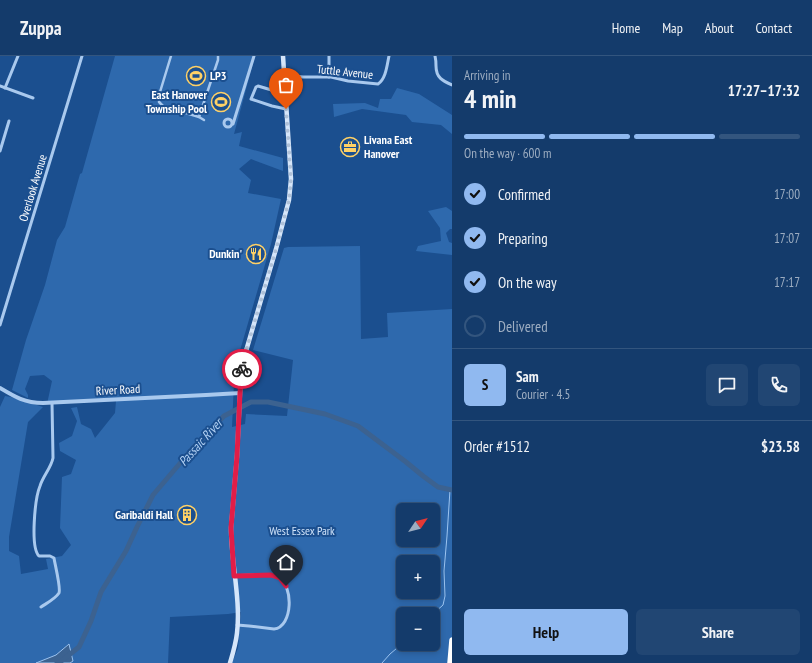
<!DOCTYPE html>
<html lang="en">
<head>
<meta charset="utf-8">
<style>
  body { margin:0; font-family:"PT Sans Narrow",sans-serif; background:#214673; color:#f1f3f6; height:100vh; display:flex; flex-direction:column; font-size:15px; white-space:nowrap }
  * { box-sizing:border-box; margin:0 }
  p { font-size:13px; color:#9dadc1 }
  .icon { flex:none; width:22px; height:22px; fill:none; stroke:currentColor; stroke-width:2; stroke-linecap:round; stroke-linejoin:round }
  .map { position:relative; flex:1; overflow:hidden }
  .details { display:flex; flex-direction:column; background:#143b6b; width:360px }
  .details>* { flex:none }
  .needle { width:26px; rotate:55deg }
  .tools { position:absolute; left:396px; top:447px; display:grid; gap:8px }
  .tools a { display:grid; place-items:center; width:44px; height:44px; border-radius:6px; background:#143b6b; box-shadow:0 2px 6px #0003,0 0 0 1px #33557e; font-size:20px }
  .pin { position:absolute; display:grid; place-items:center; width:34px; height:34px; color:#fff; margin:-41px -17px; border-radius:50% 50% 50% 0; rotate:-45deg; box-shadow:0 0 4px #0007 }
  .pin .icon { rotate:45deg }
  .courier { position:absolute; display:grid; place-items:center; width:40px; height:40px; margin:-20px; border:3px solid #e11d48; border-radius:50%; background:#fff; color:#222; box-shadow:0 1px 5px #0007 }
  .summary em { font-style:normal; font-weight:800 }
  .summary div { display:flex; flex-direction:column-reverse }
  .summary { display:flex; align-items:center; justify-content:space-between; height:68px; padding:0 12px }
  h1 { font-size:26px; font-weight:800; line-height:30px }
  .bar { display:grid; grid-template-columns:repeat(4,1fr); gap:6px 4px; align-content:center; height:48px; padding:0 12px }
  .bar i { height:5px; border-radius:3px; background:#33557e }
  .bar .active { background:#90b9f0 }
  .bar p { grid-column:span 4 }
  .line { display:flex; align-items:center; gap:10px; padding:0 12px; border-top:1px solid #33557e }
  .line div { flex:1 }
  .round { display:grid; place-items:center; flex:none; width:42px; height:42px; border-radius:6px; background:#214673 }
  ol { padding:0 12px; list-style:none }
  li { display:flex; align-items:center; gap:12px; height:44px }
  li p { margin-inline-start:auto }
  li .icon { padding:4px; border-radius:50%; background:#90b9f0; color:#111; stroke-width:4 }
  li:last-child { color:#9dadc1 }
  li i { width:22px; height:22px; border:2px solid #33557e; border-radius:50% }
  .button { display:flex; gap:8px; margin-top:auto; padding:8px 12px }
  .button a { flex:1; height:46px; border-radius:6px; background:#90b9f0; color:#111; font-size:16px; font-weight:800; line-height:46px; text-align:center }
  .button a+a { background:#214673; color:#f1f3f6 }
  header { display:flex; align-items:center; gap:24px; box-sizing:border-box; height:56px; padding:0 20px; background:#143b6b; border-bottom:1px solid #33557e }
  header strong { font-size:19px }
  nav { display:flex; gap:22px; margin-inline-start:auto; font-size:14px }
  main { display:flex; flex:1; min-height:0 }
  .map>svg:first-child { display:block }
</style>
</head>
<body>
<header>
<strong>Zuppa</strong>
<nav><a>Home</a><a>Map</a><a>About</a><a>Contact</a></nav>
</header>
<main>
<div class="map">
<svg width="452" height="607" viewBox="0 0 452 607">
  <rect width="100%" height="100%" fill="#1b4f8f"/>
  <g fill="#2e69ad" fill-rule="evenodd">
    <path d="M 115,0 L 255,0 L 234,78 L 242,76 L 239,90 L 283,102 L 283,115 L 251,103 L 239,113 L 251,124 L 248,137 L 281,143 L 271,188 L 237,305 L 234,326 L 232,371 L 245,368 L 246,358 L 287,360 L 293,304 L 253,294 L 284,192 L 288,191 L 360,190 L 361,283 L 388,281 L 387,257 L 452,253 L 452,607 L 232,607 L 238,592 L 241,556 L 228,558 L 170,561 L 168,607 L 70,607 L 73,605 L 68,588 L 56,599 L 36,607 L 0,607 L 0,351 L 5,340 L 11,341 L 43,351 L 28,366 L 9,481 L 9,495 L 19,500 L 21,518 L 48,513 L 46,503 L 62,500 L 71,489 L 60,472 L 62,421 L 71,418 L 76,404 L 60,395 L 59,387 L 72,380 L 77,365 L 71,352 L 77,351 L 81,368 L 91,373 L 95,382 L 115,357 L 116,345 L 47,348 L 52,325 L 44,319 L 30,320 L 25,333 L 28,339 L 28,342 L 12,334 L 26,284 L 45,229 L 57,184 L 65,171 L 80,118 L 82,117 ZM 403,454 L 433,454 L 433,484 L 403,484 ZM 403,506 L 433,506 L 433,536 L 403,536 ZM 403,558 L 433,558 L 433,588 L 403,588 Z"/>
    <polygon points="397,32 419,38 452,59 452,78 441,69 412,66 406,59 362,53 334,61 333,48 365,47 378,52 380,43 391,43"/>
    <polygon points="446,151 452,155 452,173 450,173 446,177 449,186 452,187 452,199 416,195 418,190 441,185 440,172 428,155"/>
  </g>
  <g fill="#3c6290" stroke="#9cc4f0">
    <polygon points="221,40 226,49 216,55 213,49 218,47 215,42"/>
    <polygon points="69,588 73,605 70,607 36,607 56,599"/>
  </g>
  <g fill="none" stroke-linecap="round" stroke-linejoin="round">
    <g stroke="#9cc4f0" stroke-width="1">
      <polyline points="433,558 443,549 445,540 444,515 447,480 450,434"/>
      <polyline points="382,607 390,598 403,587"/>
    </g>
    <polyline stroke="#3c6290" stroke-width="5" points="57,607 60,606 79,591 91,565 101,536 126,495 137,471 153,439 193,392 224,360 251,346 268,346 325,358 358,370 406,406 423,420 438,431 452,434"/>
    <g stroke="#a9c9ee" stroke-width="2.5">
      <polyline points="171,0 160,36 159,46 163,50 199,61 218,4 218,0"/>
      <polyline points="199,61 204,64"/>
    </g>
    <g stroke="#a9c9ee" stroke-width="3">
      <polyline points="329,0 329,21"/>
      <path d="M 435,0 C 436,4 436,7 436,10 C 436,22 443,25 452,29"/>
      <path d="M 284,19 L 303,21 L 331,21 L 348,25 L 378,28 C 386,23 387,9 389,0"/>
      <polyline points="0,30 33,42"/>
      <polyline points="5,32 18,0"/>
      <polyline points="285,38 258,30 256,31 251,43 272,50 286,53"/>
      <circle cx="228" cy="67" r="4"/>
      <polyline points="233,68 254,0"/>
      <polyline points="0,95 9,65"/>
      <polyline points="0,269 82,0"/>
      <path d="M 234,520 C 245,519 269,517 278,521 C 294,529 293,571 274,573 L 249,570 L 237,569"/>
      <path d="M 41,551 C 47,547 55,543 59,537 C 61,532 55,509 54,502 L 50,500 L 39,500 C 30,491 35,442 40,430 C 43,420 51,412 53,402 L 52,347"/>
    </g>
    <path stroke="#a9c9ee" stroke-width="4" d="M 0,332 C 15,341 25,347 43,347 L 206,339 L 240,337"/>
    <path stroke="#d6e6fa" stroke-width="4.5" d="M 230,607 C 233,597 236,587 237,577 C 241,544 231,506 231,472 L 237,400 L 240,337 L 242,315 L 246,295 L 276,193 L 289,144 L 291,123 L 283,0"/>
    <polyline stroke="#fff" stroke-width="5.5" points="450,607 452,584"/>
  </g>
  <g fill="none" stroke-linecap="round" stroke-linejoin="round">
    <polyline stroke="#afc1d8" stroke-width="4" stroke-dasharray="0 7.2" points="242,313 246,295 276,193 289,144 291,123 286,53"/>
    <polyline stroke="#e11d48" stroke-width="5" points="242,313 240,337 237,400 231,472 234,520 271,519 280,522 286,530"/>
  </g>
  <defs>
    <g id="stadium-ring" transform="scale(1)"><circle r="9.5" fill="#1b4f8f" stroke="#ffd166" stroke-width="1.5"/><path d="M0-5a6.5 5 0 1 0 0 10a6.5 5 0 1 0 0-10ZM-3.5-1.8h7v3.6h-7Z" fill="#ffd166"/></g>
    <g id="office-ring" transform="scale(1)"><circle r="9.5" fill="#1b4f8f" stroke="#ffd166" stroke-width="1.5"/><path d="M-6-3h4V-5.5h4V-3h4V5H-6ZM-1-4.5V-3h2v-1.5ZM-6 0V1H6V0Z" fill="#ffd166"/></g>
    <g id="restaurant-ring" transform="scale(1)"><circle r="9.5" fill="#1b4f8f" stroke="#ffd166" stroke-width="1.5"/><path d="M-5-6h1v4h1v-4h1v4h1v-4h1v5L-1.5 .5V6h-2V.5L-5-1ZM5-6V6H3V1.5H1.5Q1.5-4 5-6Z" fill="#ffd166"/></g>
    <g id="building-ring" transform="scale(1)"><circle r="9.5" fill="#1b4f8f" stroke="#ffd166" stroke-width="1.5"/><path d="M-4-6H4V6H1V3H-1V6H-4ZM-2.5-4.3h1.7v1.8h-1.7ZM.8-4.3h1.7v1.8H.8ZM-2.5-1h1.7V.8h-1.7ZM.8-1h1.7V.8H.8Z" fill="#ffd166"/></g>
  </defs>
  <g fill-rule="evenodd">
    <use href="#stadium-ring" x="196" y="20"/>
    <use href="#stadium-ring" x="221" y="46"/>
    <use href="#office-ring" x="350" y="91"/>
    <use href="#restaurant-ring" x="256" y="198"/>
    <use href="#building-ring" x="187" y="459"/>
  </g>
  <g text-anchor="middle" stroke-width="4" stroke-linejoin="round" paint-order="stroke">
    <g font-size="12" fill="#fff" stroke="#1b4f8f">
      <text transform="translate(345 16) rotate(6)" y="4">Tuttle Avenue</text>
      <text transform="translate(33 132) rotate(-73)" y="4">Overlook Avenue</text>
      <text transform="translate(118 334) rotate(-3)" y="4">River Road</text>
    </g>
    <g font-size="12" font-weight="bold" fill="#fff" stroke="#1b4f8f" text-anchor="end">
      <text x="210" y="24" text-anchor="start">LP3</text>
      <text x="207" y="43">East Hanover<tspan x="207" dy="14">Township Pool</tspan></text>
      <text x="364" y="88" text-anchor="start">Livana East<tspan x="364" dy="14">Hanover</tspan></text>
      <text x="242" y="202">Dunkin'</text>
      <text x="173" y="463">Garibaldi Hall</text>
    </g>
    <g font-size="12" fill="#cfe3fa" stroke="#1b4f8f">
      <text x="302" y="479">West Essex Park</text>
    </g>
    <g font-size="13" font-style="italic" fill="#b5d3f5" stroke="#1b4f8f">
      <text transform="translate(200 386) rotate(-48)" y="5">Passaic River</text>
    </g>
  </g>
</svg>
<div class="tools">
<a><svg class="needle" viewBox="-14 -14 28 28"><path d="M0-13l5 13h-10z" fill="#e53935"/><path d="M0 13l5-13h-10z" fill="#9dadc1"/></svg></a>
<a>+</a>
<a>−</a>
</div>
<div class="pin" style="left:286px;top:53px;background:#ea580c"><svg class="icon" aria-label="bag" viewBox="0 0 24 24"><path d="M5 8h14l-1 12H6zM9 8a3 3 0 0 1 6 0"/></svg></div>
<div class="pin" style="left:286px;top:530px;background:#1f2937"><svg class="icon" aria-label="home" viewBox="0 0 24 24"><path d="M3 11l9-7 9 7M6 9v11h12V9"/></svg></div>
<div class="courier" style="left:242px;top:313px"><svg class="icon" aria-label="bike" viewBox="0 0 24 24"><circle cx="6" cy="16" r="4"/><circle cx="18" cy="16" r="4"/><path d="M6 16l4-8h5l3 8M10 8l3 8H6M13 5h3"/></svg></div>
</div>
<section class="details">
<div class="summary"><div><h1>4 min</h1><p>Arriving in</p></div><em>17:27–17:32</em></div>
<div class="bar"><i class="active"></i><i class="active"></i><i class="active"></i><i></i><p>On the way · 600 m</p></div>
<ol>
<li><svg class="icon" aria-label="check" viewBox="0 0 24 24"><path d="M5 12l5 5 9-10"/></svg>Confirmed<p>17:00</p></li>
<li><svg class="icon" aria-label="check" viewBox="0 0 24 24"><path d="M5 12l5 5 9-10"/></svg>Preparing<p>17:07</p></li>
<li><svg class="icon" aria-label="check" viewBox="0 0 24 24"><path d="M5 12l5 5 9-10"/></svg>On the way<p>17:17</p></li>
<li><i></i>Delivered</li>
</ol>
<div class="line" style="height:72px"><b class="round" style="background:#90b9f0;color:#111">S</b><div><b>Sam</b><p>Courier · 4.5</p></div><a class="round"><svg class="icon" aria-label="chat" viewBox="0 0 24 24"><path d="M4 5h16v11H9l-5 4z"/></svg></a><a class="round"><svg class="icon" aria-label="phone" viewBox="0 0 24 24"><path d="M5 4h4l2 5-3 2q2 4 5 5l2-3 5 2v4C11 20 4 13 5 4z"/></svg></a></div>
<div class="line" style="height:52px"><div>Order #1512</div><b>$23.58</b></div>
<div class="button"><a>Help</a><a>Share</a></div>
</section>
</main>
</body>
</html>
